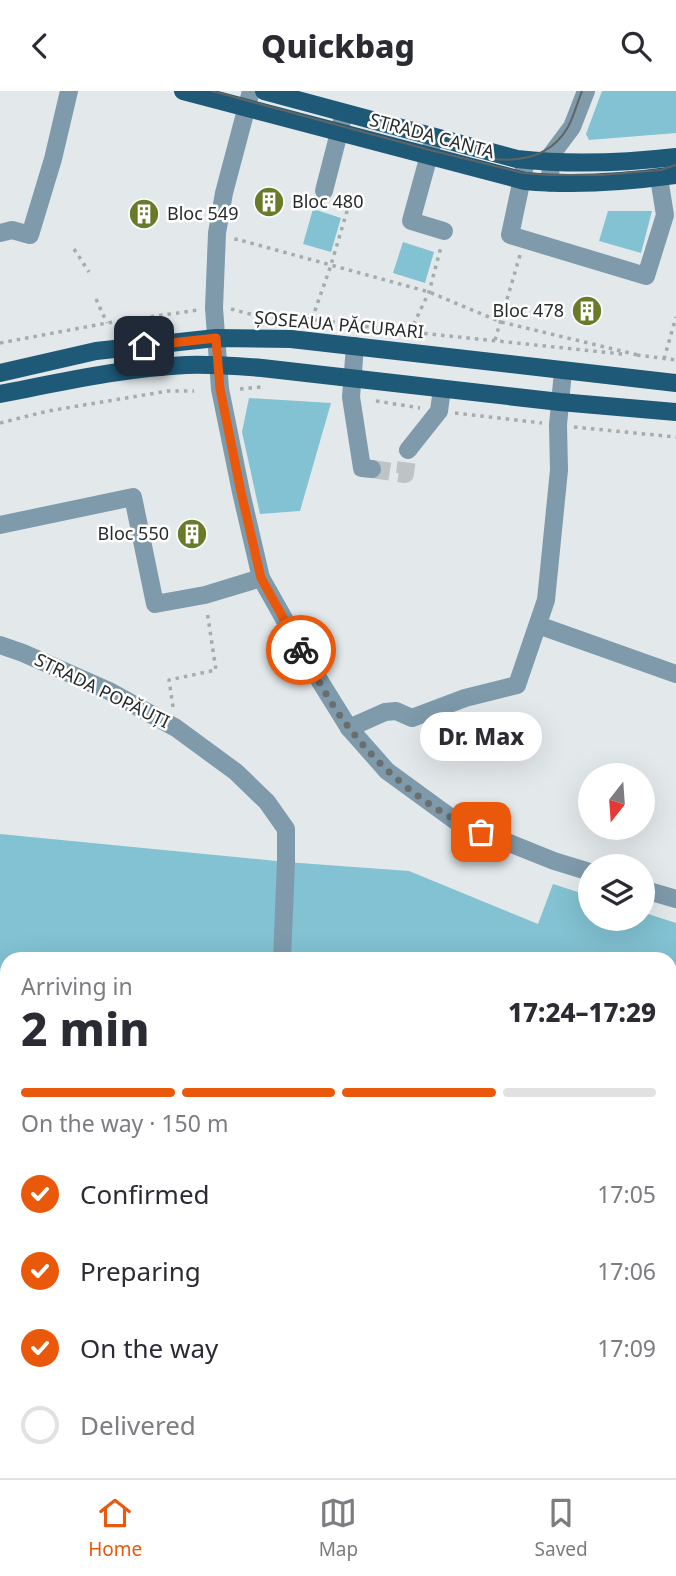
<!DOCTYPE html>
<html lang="en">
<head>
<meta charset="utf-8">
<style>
  body { margin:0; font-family:"Noto Sans",sans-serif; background:#f7f7f7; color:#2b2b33; height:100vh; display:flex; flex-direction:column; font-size:26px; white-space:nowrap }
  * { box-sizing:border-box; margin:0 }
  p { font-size:23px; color:#7c7c81 }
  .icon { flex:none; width:38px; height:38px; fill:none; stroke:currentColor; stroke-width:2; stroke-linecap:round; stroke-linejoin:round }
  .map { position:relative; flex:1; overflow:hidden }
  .panel { position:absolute; left:0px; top:861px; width:677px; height:527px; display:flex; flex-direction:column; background:#fff; border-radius:21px 21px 0 0; box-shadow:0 7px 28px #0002 }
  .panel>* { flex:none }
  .needle { width:46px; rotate:197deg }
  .fabs { position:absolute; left:578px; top:672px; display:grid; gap:14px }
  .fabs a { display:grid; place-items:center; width:77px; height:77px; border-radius:50%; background:#fff; box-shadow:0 7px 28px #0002; font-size:35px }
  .pin { position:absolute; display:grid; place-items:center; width:60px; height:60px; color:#fff; margin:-30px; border-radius:14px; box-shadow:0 4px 10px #0006 }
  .courier { position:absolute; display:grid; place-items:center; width:70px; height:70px; margin:-35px; border:5px solid #ea580c; border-radius:50%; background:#fff; color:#222; box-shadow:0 2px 9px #0007 }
  .bubble { position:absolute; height:49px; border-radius:24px; background:#fff; box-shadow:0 7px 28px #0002; font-size:23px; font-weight:800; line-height:49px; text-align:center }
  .head em { font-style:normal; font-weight:800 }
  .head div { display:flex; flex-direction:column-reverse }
  .head { display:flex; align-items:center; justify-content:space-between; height:119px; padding:0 21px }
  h1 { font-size:46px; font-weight:800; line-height:52px }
  .bar { display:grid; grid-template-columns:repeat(4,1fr); gap:10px 7px; align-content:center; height:84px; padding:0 21px }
  .bar i { height:9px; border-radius:5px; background:#e1e1e2 }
  .bar .active { background:#ea580c }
  .bar p { grid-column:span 4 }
  ol { padding:0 21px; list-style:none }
  li { display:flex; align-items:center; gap:21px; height:77px }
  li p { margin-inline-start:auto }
  li .icon { padding:7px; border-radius:50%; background:#ea580c; color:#fff; stroke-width:4 }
  li:last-child { color:#7c7c81 }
  li i { width:38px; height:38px; border:4px solid #e1e1e2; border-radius:50% }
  header { display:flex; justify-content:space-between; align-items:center; height:91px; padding:0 21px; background:#fff; font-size:32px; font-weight:800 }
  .dock { display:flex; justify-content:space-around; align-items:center; height:98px; border-top:2px solid #e1e1e2; background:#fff; font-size:19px; color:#7c7c81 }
  .dock a { display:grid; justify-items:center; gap:4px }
  .dock .active { color:#ea580c }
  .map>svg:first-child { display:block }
</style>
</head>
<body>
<header><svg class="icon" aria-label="back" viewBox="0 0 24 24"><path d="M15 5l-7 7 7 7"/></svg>Quickbag<svg class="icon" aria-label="search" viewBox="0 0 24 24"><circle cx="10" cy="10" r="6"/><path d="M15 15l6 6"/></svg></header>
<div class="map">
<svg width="676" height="1387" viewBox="0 0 676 1387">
  <rect width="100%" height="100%" fill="#e3e9eb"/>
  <g fill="#82c2d2" fill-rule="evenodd">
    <polygon points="602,0 676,0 676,42 589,49 586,43"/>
    <polygon points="313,118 341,127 331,161 303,153"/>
    <polygon points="608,120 652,120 641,162 599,150"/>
    <polygon points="403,151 434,161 425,192 393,182"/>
    <polygon points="249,307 331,312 300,420 260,423 242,341"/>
    <path d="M 0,743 L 286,771 L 409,780 L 538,833 L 553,793 L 590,805 L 590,828 L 642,828 L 642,821 L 676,832 L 676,1387 L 0,1387 ZM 7,868 L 670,868 L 670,1381 L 7,1381 Z"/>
  </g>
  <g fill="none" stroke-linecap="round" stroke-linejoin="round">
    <polyline stroke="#bec3c5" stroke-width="18" stroke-dasharray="18 9" stroke-linecap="butt" points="372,378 405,383 408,359"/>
    <g stroke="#a6abac" stroke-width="3.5" stroke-dasharray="3.5 5" stroke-linecap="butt">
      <polyline points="236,150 236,148 429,201 501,231 638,264"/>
      <polyline points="74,158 89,181"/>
      <polyline points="96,208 107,232"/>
      <polyline points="231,218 265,227 286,225 410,241 622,263"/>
      <polyline points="312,228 331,174 350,110 339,106"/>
      <polyline points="410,241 429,201 441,156"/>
      <polyline points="495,249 520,164"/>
      <polyline points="0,252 107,232 198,219"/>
      <polyline points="637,264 676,269"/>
      <polyline points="664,268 676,226"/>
      <polyline points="240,298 261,296"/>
      <polyline points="376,310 420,317"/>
      <polyline points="455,322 542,332"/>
      <polyline points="0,332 48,320 168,300 194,300"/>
      <polyline points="574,336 676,346"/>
      <polyline points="173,616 169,589 216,579 207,520"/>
    </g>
    <g stroke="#7e9aab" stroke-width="18">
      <polyline points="251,0 224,102 217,142 214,217 220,298 241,401 261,487 313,579 349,637 387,680 457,731 554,770 590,781"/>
      <polyline points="434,46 411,130 444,140"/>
      <polyline points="526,69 510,144 646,185 665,124 659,87"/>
      <polyline points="550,92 551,64 572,36 586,0"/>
      <polyline points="324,100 344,22"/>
      <polyline points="0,142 12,139 30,144 53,68 69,0"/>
      <polyline points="355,255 351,306 362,377 372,378"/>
      <polyline points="408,359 439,320 442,298"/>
      <polyline points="0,434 133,406 155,513 205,504 261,487"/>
      <polyline points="538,534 676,583"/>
      <polyline points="0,554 23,562 109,600 176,637 236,681 267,711 286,738 286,771 282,868"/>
      <polyline points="349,637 385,621 396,620 412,627 465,607 517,594 546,509 559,379 558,334 563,280"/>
      <polyline points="642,798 676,808"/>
    </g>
    <g stroke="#1e5977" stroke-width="18">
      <path d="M 183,0 L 525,90 C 576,95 626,91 676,84"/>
      <path d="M 264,0 L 517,68 C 570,74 623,72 676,66"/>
      <polyline points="0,282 96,260 216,247 291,248 676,292"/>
      <path d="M 0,303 C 62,291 124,277 186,274 C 212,273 237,275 262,277 L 560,311 L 676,321"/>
    </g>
    <g stroke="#606464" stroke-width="2">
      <polyline points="212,0 430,59 523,82 550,84 602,84 661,79 676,74"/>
      <path d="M 493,68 C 523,71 552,64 568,36 C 574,25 577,12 582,0"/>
    </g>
  </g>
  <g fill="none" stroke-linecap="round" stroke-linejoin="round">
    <path stroke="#696e6e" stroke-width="7" stroke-dasharray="0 12.6" d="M 301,559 C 316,585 332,616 350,638 C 384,682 430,720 481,741"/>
    <polyline stroke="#ea580c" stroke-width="9" points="144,255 216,247 220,298 241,401 261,487 301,559"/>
  </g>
  <defs>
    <g id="building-disc" transform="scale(1.575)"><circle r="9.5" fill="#697a29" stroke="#fff"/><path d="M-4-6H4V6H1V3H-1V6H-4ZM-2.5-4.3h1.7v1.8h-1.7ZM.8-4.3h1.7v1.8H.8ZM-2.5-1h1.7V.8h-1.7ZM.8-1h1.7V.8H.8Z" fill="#fff"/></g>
  </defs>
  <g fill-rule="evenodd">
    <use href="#building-disc" x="269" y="111"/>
    <use href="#building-disc" x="144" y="123"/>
    <use href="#building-disc" x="587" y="220"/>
    <use href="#building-disc" x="192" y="443"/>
  </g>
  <g text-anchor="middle" stroke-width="5" stroke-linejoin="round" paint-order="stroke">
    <g font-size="18" fill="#282b2b" stroke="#fff">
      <text transform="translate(432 45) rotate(15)" y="6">STRADA CANTA</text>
      <text transform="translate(339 234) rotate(5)" y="6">ȘOSEAUA PĂCURARI</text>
      <text transform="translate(102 600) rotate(26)" y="6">STRADA POPĂUȚI</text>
    </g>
    <g font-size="18" fill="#282b2b" stroke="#fff" text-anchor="start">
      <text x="292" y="117">Bloc 480</text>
      <text x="167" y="129">Bloc 549</text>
      <text x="564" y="226" text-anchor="end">Bloc 478</text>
      <text x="169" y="449" text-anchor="end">Bloc 550</text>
    </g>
  </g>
</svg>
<div class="fabs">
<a><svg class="needle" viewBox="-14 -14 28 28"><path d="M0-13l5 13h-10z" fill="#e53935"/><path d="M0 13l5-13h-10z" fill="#7c7c81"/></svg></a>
<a><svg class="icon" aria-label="layers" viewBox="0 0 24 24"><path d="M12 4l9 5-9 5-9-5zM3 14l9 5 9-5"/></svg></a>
</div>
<div class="pin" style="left:481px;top:741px;background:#ea580c"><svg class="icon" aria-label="bag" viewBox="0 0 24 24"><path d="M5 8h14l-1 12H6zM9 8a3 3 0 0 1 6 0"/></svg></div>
<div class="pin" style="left:144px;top:255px;background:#1f2937"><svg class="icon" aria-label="home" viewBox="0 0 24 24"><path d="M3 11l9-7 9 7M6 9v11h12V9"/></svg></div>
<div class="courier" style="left:301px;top:559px"><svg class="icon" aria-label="bike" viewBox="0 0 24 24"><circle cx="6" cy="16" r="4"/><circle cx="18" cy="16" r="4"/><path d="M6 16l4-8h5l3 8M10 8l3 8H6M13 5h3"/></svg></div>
<div class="bubble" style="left:420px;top:621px;width:122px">Dr. Max</div>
<section class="panel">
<div class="head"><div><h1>2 min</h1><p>Arriving in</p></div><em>17:24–17:29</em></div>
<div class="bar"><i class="active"></i><i class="active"></i><i class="active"></i><i></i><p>On the way · 150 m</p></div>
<ol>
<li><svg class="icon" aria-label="check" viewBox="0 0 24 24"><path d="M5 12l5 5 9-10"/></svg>Confirmed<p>17:05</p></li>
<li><svg class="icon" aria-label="check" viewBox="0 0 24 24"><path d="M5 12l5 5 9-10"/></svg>Preparing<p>17:06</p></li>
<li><svg class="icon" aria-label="check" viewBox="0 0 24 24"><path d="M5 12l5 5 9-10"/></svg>On the way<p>17:09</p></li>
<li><i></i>Delivered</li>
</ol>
</section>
</div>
<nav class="dock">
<a class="active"><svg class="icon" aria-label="home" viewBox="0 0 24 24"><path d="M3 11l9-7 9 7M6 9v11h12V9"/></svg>Home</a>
<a><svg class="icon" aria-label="map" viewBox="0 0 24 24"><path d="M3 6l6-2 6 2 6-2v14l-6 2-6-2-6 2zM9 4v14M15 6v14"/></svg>Map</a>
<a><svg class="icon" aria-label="saved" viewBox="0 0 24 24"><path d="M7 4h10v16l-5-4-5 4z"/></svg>Saved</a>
</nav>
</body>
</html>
